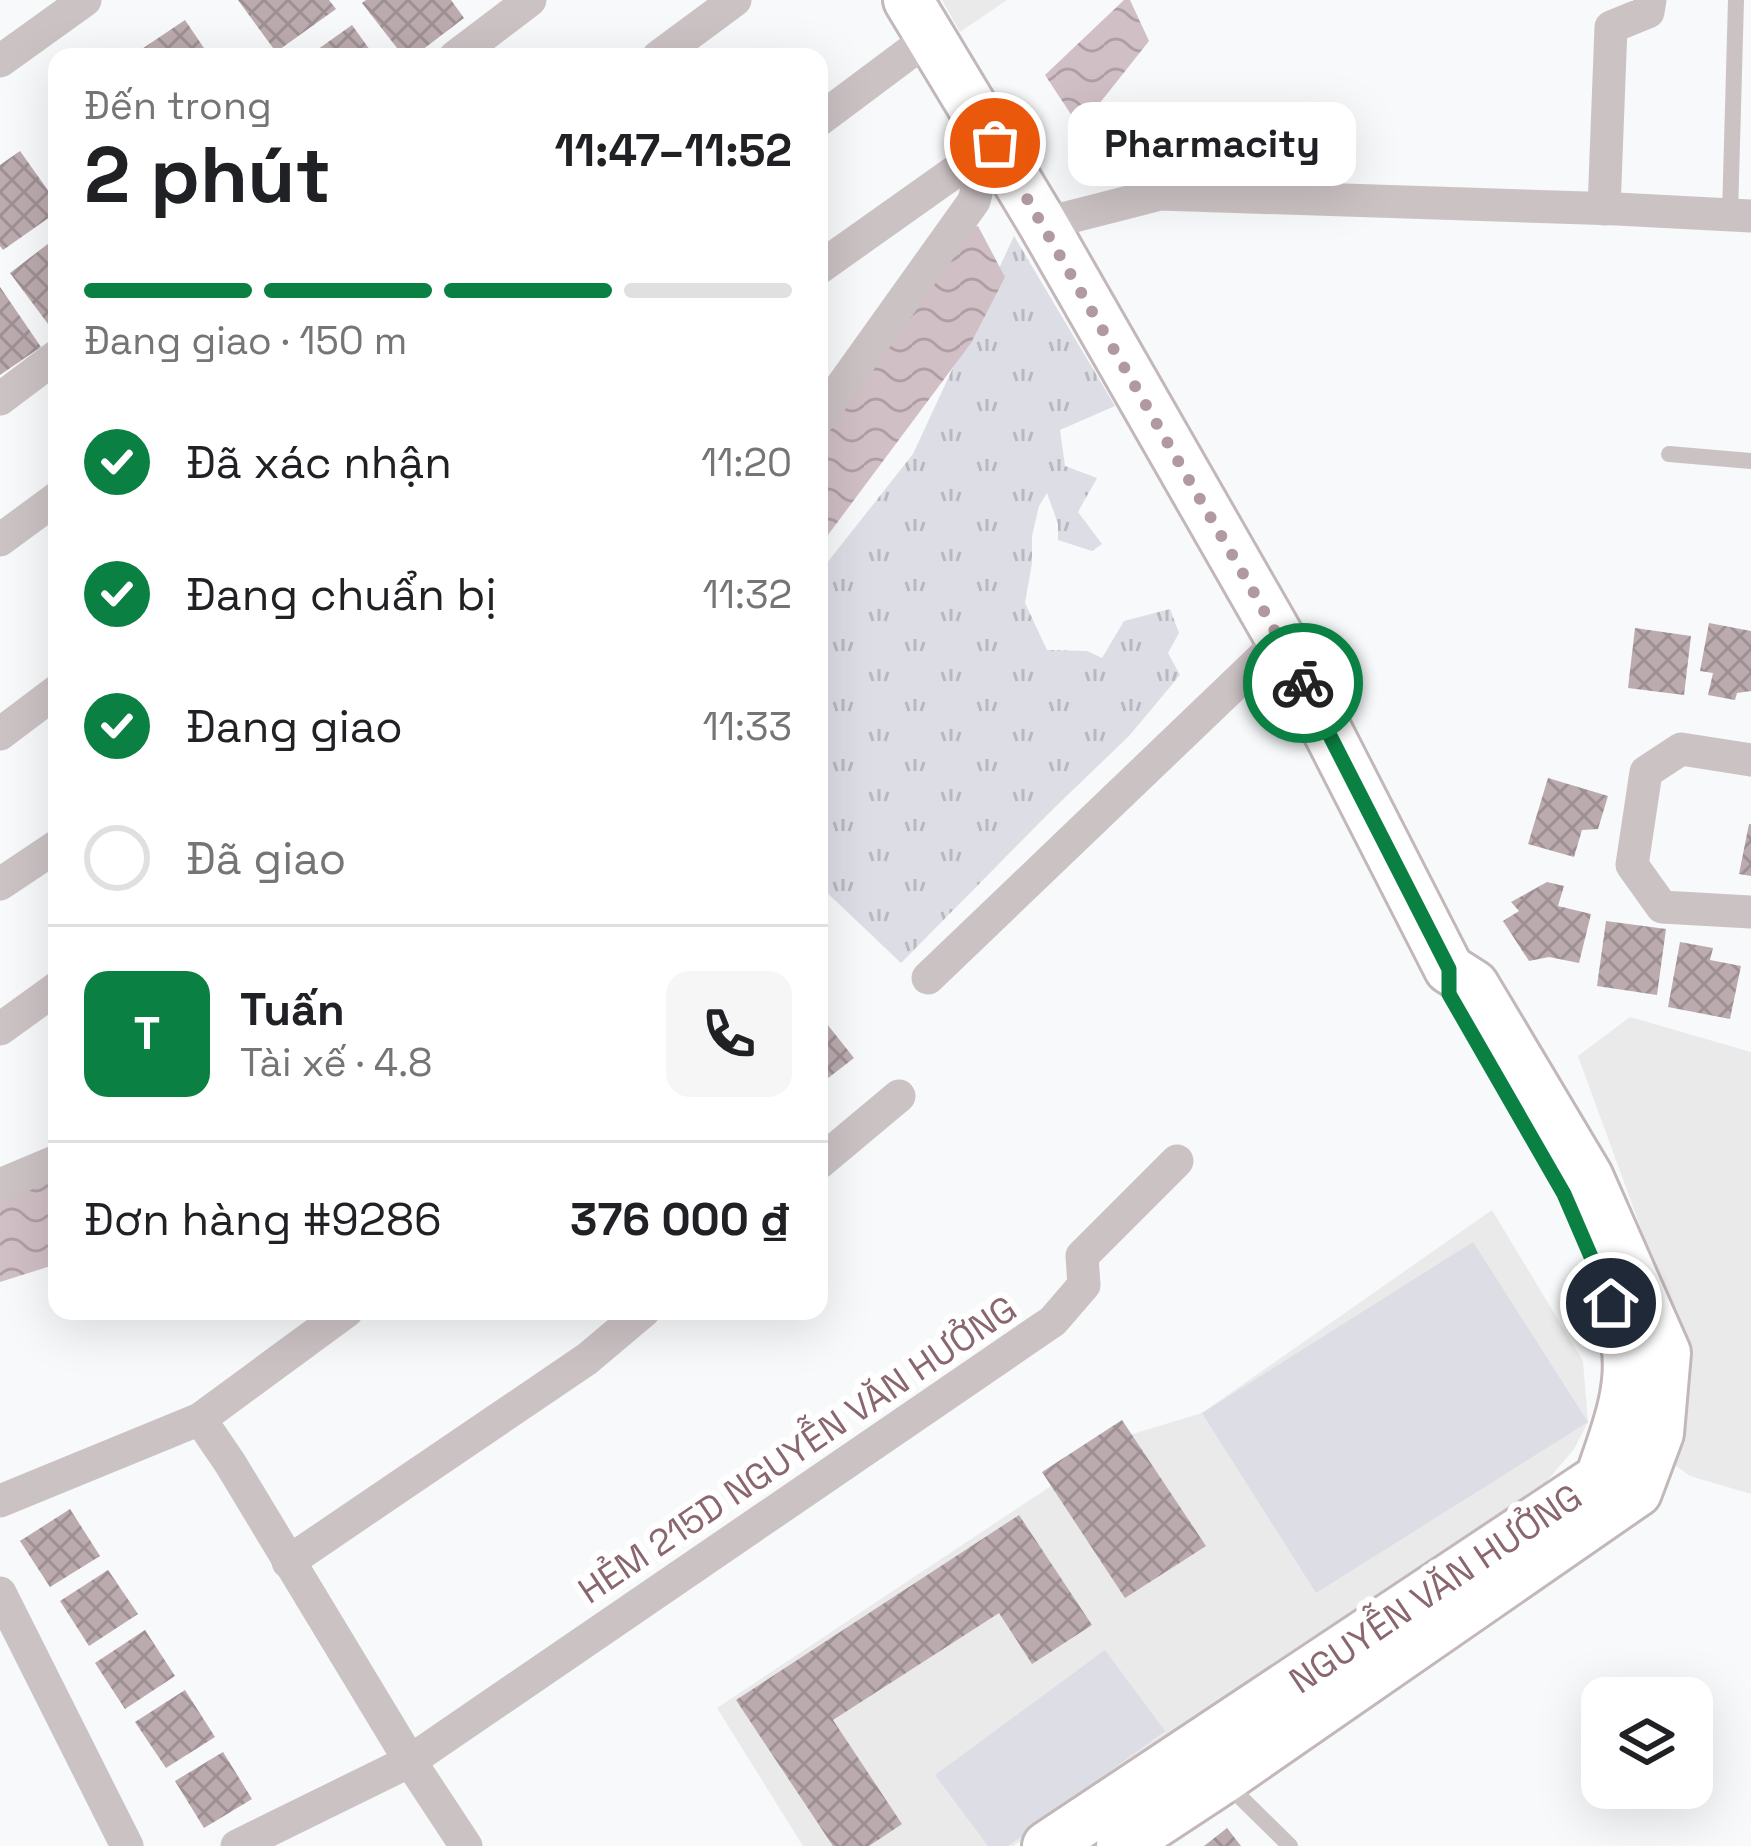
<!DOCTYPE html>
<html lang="vi">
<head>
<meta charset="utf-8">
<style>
  body { margin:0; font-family:"Space Grotesk",sans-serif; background:#f6f6f6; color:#202124; height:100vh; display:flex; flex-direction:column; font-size:45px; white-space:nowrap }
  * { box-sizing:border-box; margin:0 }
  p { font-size:39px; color:#757577 }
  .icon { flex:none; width:66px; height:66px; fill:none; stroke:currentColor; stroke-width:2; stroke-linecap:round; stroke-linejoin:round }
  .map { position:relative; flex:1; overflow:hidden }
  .drawer { position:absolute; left:48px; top:48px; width:780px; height:1272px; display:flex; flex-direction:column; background:#fff; border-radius:24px; box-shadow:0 12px 48px #0002 }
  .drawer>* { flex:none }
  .fabs { position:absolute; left:1581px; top:1677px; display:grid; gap:24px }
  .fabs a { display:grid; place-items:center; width:132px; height:132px; border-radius:24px; background:#fff; box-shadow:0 12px 48px #0002; font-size:60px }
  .pin { position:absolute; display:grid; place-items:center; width:102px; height:102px; color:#fff; margin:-51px; border:6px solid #fff; border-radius:50%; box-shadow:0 3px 12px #0007 }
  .courier { position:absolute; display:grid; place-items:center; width:120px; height:120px; margin:-60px; border:9px solid #0b8043; border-radius:50%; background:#fff; color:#222; box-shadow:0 3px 15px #0007 }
  .bubble { position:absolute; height:84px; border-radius:24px; background:#fff; box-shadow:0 12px 48px #0002; font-size:39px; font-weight:700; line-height:84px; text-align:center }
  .overview em { font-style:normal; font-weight:700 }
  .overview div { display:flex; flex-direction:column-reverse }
  .overview { display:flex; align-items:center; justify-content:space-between; height:204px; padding:0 36px }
  h1 { font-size:78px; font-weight:700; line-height:90px }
  .bar { display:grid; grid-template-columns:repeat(4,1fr); gap:18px 12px; align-content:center; height:144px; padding:0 36px }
  .bar i { height:15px; border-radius:9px; background:#e0e0e0 }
  .bar .selected { background:#0b8043 }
  .bar p { grid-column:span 4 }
  .line { display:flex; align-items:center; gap:30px; padding:0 36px; border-top:3px solid #e0e0e0 }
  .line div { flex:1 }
  .round { display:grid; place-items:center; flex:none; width:126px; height:126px; border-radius:24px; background:#f6f6f6 }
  ol { padding:0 36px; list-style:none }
  li { display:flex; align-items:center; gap:36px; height:132px }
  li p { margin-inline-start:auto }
  li .icon { padding:12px; border-radius:50%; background:#0b8043; color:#fff; stroke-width:4 }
  li:last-child { color:#757577 }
  li i { width:66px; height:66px; border:6px solid #e0e0e0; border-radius:50% }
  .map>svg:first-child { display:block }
</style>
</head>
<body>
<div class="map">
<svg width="1751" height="1846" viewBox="0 0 1751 1846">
  <defs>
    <pattern id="grass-tufts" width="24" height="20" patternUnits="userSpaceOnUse" patternTransform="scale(3)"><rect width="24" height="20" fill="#dddde6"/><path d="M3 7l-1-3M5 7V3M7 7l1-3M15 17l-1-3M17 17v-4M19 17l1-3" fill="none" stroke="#b9b7bf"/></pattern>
    <pattern id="water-waves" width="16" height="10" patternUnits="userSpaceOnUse" patternTransform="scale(3)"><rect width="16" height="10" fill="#d0bfc5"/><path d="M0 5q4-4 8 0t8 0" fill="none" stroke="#af9fa4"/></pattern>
    <pattern id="building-cross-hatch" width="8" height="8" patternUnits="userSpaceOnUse" patternTransform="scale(3)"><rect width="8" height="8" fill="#bbabaf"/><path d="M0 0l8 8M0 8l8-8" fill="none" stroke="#9e8f93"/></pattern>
  </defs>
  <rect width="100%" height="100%" fill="#f7f9fa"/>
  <g fill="#eaeaeb">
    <polygon points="942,0 1007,0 960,32"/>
    <polygon points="1630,1017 1751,1052 1751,1494 1690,1476 1661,1455 1685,1349 1578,1056"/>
    <polygon points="1492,1210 1583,1361 1588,1422 1574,1449 1530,1501 1013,1846 803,1846 717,1708 1126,1436 1202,1413"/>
  </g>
  <polygon fill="url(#grass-tufts)" points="1014,236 1115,406 1060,430 1065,466 1097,478 1078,512 1102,544 1092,551 1058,540 1058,524 1047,493 1039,506 1032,536 1032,563 1025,603 1047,650 1087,651 1102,658 1124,621 1170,609 1179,633 1168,653 1180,675 1129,736 1051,811 901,963 819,885 819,573 913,454"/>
  <g fill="#dddde6">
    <polygon points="1473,1242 1588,1422 1316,1593 1202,1413"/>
    <polygon points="1105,1650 1165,1731 1008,1846 988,1846 935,1775"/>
  </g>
  <g fill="url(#water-waves)">
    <polygon points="1124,0 1130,0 1149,41 1080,128 1045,75"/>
    <polygon points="978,226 1005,277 971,343 819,547 819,432 969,228"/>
    <polygon points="57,1173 57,1264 0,1282 0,1195"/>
  </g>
  <g fill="url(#building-cross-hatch)">
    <polygon points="238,0 329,0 336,9 276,52"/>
    <polygon points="366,0 451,0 464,18 413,57 404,57 362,3"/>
    <polygon points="185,20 210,57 130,57"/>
    <polygon points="352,25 375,57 307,57"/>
    <polygon points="20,151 57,203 57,212 3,250 0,246 0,165"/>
    <polygon points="57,237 57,336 10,273"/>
    <polygon points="0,287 41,347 0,375"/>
    <polygon points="1709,623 1751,631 1751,691 1737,693 1735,700 1708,695 1713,673 1700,671"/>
    <polygon points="1635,628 1691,636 1684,695 1628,688"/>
    <polygon points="1548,778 1608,796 1598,829 1582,830 1574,857 1528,844"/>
    <polygon points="1749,824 1751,824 1751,876 1739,874"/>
    <polygon points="1547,882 1564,886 1558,906 1591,914 1579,963 1549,957 1529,961 1503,921 1519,911 1511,902"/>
    <polygon points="1606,921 1666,929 1657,995 1597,986"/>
    <polygon points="1680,942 1713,948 1710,960 1741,966 1730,1019 1668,1007"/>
    <polygon points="819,1014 854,1058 823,1082 819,1076"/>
    <polygon points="1122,1420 1206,1546 1125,1598 1042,1472"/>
    <polygon points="70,1509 100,1556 50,1587 20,1541"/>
    <polygon points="1019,1515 1092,1625 1032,1664 999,1613 833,1720 902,1824 869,1846 833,1846 736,1700"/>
    <polygon points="108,1570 138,1614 89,1646 60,1601"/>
    <polygon points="145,1630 175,1676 125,1709 95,1663"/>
    <polygon points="185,1690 215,1737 166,1768 135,1722"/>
    <polygon points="223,1752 252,1799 204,1828 175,1781"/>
    <polygon points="1227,1828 1241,1846 1204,1846"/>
  </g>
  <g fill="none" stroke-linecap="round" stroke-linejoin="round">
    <g stroke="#c2b7b9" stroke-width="54">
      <g id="secondary">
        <polyline points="908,0 1043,224 1281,640 1449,969 1474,985 1588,1176 1666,1353 1659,1433 1637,1492 1223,1779 1121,1846"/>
        <path d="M 1047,1846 L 1600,1478 C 1614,1436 1634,1389 1626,1344 C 1622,1325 1612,1305 1605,1288"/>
      </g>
    </g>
    <g stroke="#cbc2c4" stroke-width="16">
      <polyline points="1730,215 1736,0"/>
      <polyline points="1669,454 1751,461"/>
      <polyline points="1226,1783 1290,1846"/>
    </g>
    <g stroke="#cbc2c4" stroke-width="33">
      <polyline points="455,57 530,0"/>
      <polyline points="658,57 735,0"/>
      <polyline points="0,61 85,0"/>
      <polyline points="819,120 930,37"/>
      <polyline points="1604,209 1611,27 1648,12 1650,0"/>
      <polyline points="1043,224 1160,194 1617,209 1751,216"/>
      <polyline points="819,268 984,151"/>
      <polyline points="0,399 57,356"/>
      <polyline points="819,418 974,201 977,189 969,161"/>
      <polyline points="0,540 57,498"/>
      <polyline points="0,734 57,691"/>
      <polyline points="1751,760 1681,749 1646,772 1632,865 1662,907 1751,912"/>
      <polyline points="0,884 57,846"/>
      <polyline points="928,978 1281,640"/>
      <polyline points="0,1029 57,988"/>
      <polyline points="819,1163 899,1096"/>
      <polyline points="0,1185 57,1161"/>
      <polyline points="200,1419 230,1463 410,1761 466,1846"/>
      <polyline points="0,1501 200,1419 347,1311"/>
      <polyline points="288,1562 587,1359 644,1311"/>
      <polyline points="0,1593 127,1846"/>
      <polyline points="237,1846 410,1761 1053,1321 1084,1285 1082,1256 1177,1161"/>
    </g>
    <use href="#secondary" stroke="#fff" stroke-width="48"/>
  </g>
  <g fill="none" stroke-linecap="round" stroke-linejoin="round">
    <polyline stroke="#b09a9f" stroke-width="12" stroke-dasharray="0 21.6" points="995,143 1257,598 1303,683"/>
    <polyline stroke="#0b8043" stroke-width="15" points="1303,683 1449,969 1449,994 1564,1194 1611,1303"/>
  </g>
  <g text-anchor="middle" stroke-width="12" stroke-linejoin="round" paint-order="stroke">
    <g font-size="36" fill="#8a676e" stroke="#fff">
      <text transform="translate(797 1449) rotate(-34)" y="13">HẺM 215D NGUYỄN VĂN HƯỞNG</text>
      <text transform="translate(1435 1588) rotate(-34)" y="13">NGUYỄN VĂN HƯỞNG</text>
    </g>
  </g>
</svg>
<div class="fabs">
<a><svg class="icon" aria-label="layers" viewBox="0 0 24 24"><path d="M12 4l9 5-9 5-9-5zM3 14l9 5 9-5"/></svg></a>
</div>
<div class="pin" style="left:995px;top:143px;background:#ea580c"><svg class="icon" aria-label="bag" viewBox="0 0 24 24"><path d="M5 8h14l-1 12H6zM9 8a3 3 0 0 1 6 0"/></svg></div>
<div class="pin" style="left:1611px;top:1303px;background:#1f2937"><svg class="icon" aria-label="home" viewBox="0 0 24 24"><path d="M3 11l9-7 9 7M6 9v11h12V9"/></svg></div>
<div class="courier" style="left:1303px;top:683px"><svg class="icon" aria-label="bike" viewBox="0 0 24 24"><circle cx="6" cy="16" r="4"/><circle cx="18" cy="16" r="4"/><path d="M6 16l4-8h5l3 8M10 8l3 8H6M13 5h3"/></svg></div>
<div class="bubble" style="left:1068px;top:102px;width:288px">Pharmacity</div>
<section class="drawer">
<div class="overview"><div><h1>2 phút</h1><p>Đến trong</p></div><em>11:47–11:52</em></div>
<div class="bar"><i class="selected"></i><i class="selected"></i><i class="selected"></i><i></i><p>Đang giao · 150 m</p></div>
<ol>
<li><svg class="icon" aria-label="check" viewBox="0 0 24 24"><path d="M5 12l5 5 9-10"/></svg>Đã xác nhận<p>11:20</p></li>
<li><svg class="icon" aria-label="check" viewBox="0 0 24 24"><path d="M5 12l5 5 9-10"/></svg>Đang chuẩn bị<p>11:32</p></li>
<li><svg class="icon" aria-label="check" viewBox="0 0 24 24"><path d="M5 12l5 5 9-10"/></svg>Đang giao<p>11:33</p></li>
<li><i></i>Đã giao</li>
</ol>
<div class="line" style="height:216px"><b class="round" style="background:#0b8043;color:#fff">T</b><div><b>Tuấn</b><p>Tài xế · 4.8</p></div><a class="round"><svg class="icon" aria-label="phone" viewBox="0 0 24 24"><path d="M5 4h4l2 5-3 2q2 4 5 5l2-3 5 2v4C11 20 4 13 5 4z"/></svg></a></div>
<div class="line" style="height:156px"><div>Đơn hàng #9286</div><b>376 000 ₫</b></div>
</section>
</div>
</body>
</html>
